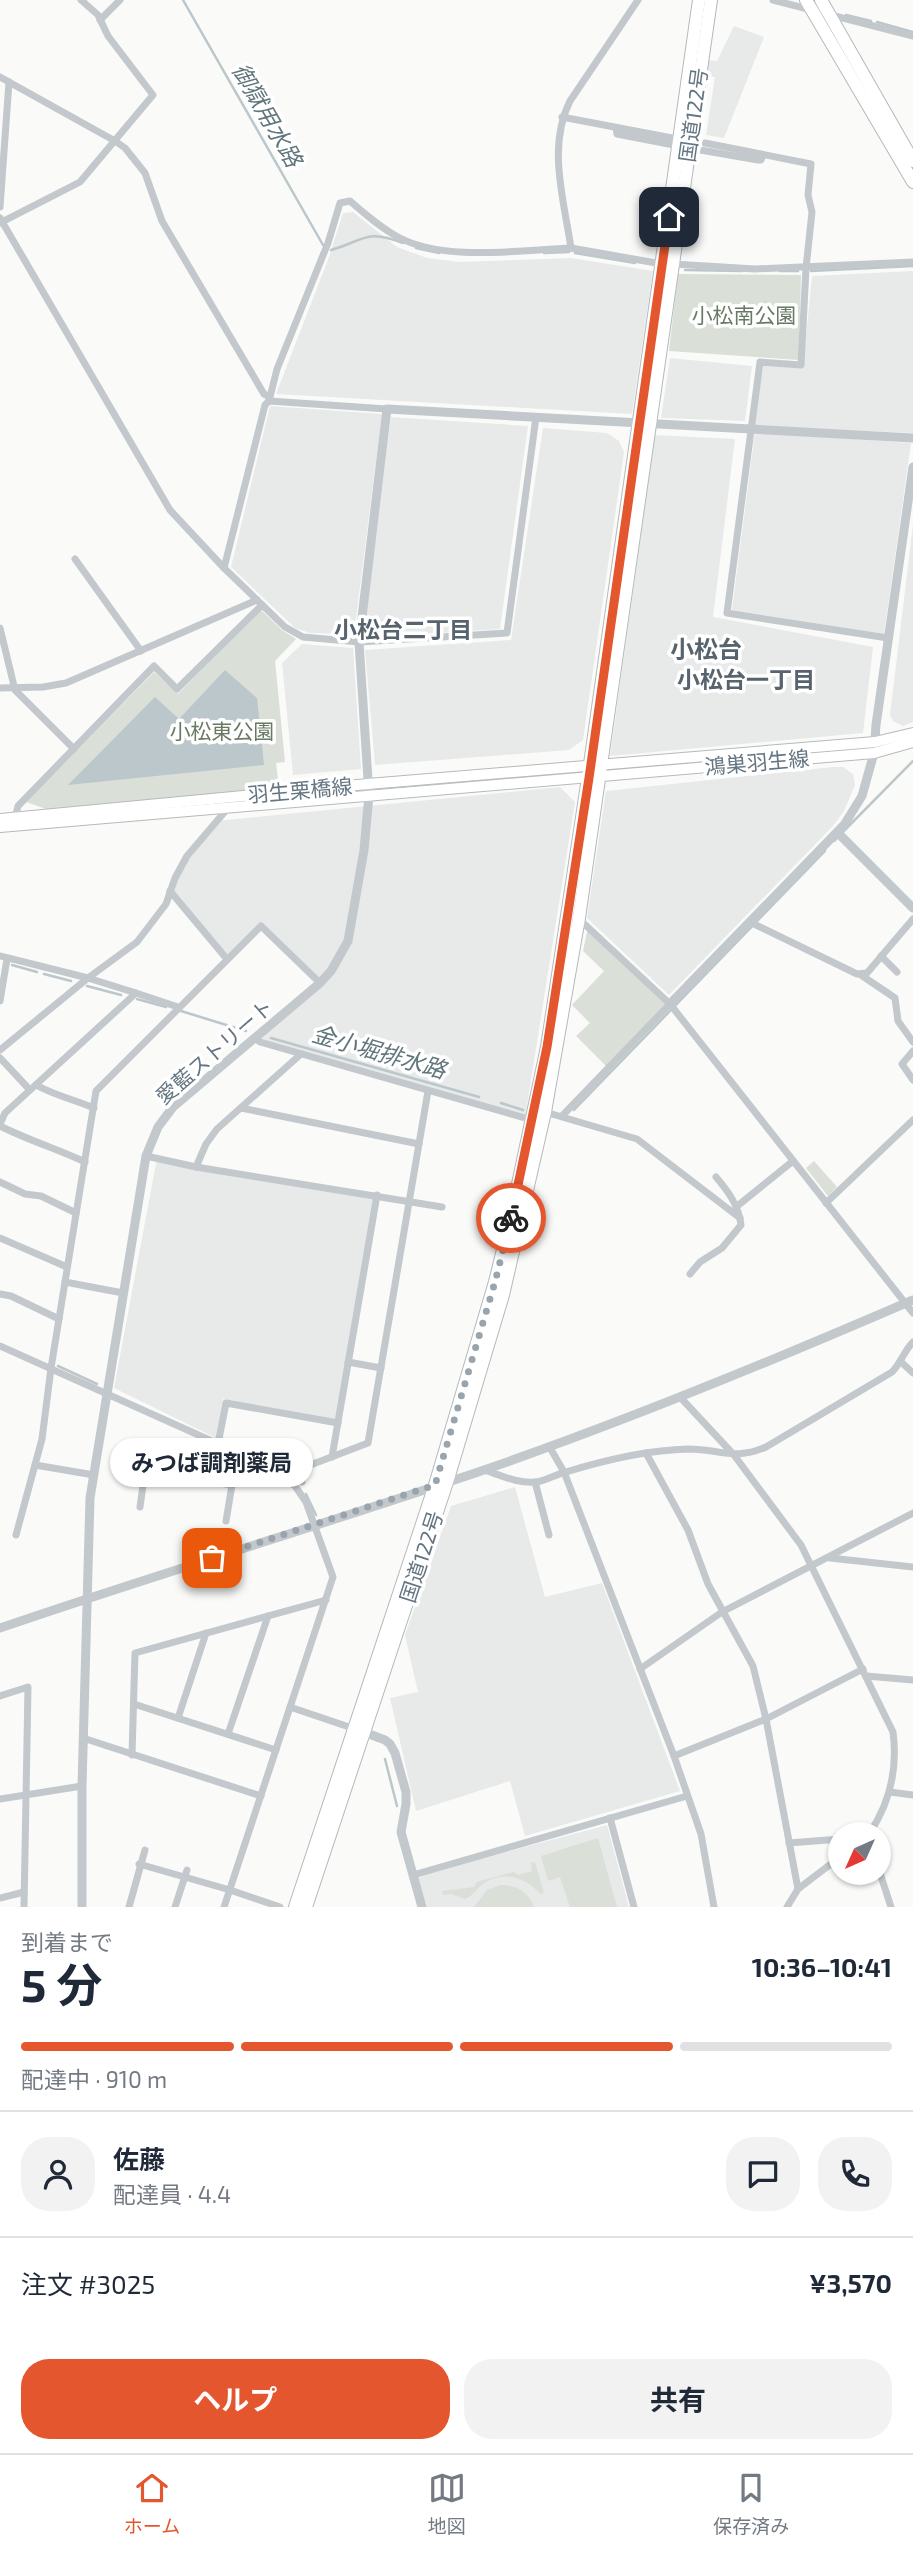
<!DOCTYPE html>
<html lang="ja">
<head>
<meta charset="utf-8">
<style>
  body { margin:0; font-family:"Exo 2","Noto Sans JP",sans-serif; background:#f2f2f3; color:#1f2937; height:100vh; display:flex; flex-direction:column; font-size:26px; white-space:nowrap }
  * { box-sizing:border-box; margin:0 }
  p { font-size:23px; color:#747a83 }
  .icon { flex:none; width:38px; height:38px; fill:none; stroke:currentColor; stroke-width:2; stroke-linecap:round; stroke-linejoin:round }
  .map { position:relative; height:1907px; overflow:hidden }
  .drawer { display:flex; flex-direction:column; background:#fff; flex:1 }
  .drawer>* { flex:none }
  .needle { width:46px; rotate:225deg }
  .fabs { position:absolute; left:828px; top:1822px; display:grid; gap:14px }
  .fabs a { display:grid; place-items:center; width:63px; height:63px; border-radius:50%; background:#fff; box-shadow:0 2px 5px #0004; font-size:35px }
  .pin { position:absolute; display:grid; place-items:center; width:60px; height:60px; color:#fff; margin:-30px; border-radius:14px; box-shadow:0 4px 10px #0006 }
  .courier { position:absolute; display:grid; place-items:center; width:70px; height:70px; margin:-35px; border:5px solid #e4572e; border-radius:50%; background:#fff; color:#222; box-shadow:0 2px 9px #0007 }
  .bubble { position:absolute; height:49px; border-radius:24px; background:#fff; box-shadow:0 2px 5px #0004; font-size:23px; font-weight:700; line-height:49px; text-align:center }
  .summary em { font-style:normal; font-weight:700 }
  .summary div { display:flex; flex-direction:column-reverse }
  .summary { display:flex; align-items:center; justify-content:space-between; height:119px; padding:0 21px }
  h1 { font-size:46px; font-weight:700; line-height:52px }
  .bar { display:grid; grid-template-columns:repeat(4,1fr); gap:10px 7px; align-content:center; height:84px; padding:0 21px }
  .bar i { height:9px; border-radius:5px; background:#e0e1e3 }
  .bar .current { background:#e4572e }
  .bar p { grid-column:span 4 }
  .line { display:flex; align-items:center; gap:18px; padding:0 21px; border-top:2px solid #e0e1e3 }
  .line div { flex:1 }
  .round { display:grid; place-items:center; flex:none; width:74px; height:74px; border-radius:28px; background:#f2f2f3 }
  .cta { display:flex; gap:14px; margin-top:auto; padding:14px 21px }
  .cta a { flex:1; height:80px; border-radius:28px; background:#e4572e; color:#fff; font-size:28px; font-weight:700; line-height:80px; text-align:center }
  .cta a+a { background:#f2f2f3; color:#1f2937 }
  .dock { display:flex; justify-content:space-around; align-items:center; height:98px; border-top:2px solid #e0e1e3; background:#fff; font-size:19px; color:#747a83 }
  .dock a { display:grid; justify-items:center; gap:4px }
  .dock .current { color:#e4572e }
  .map>svg:first-child { display:block }
</style>
</head>
<body>
<div class="map">
<svg width="913" height="1907" viewBox="0 0 913 1907">
  <rect width="100%" height="100%" fill="#fafaf8"/>
  <g fill="#e8e9e9">
    <polygon points="734,26 764,37 724,138 706,135 715,77 705,76 707,60 717,61"/>
    <polygon points="353,212 397,247 427,258 459,262 571,258 653,271 632,414 276,394 329,257 343,213"/>
    <polygon points="913,271 913,433 754,426 763,366 803,368 812,276"/>
    <polygon points="670,358 752,366 745,421 661,418"/>
    <polygon points="270,406 382,414 354,634 310,633 295,628 231,567"/>
    <polygon points="391,417 528,426 500,629 363,638"/>
    <polygon points="543,428 607,433 619,441 624,452 583,740 569,750 375,765 365,650 511,640"/>
    <polygon points="755,432 911,443 884,634 732,610"/>
    <polygon points="655,435 735,439 713,617 873,647 863,733 610,756"/>
    <polygon points="913,524 913,722 903,726 893,721 890,715"/>
    <polygon points="302,644 353,648 361,769 293,775 282,663"/>
    <polygon points="833,767 843,767 853,774 855,785 844,811 833,826 669,995 587,918 606,791"/>
    <polygon points="560,787 575,802 525,1118 255,1038 320,983 261,926 228,957 170,891 175,878 216,821"/>
    <polygon points="157,1158 376,1197 336,1420 223,1399 216,1438 114,1388"/>
    <polygon points="515,1487 545,1597 602,1583 680,1791 525,1836 510,1781 416,1811 390,1698 418,1692 405,1635 451,1506"/>
    <polygon points="607,1825 629,1907 427,1907 417,1876"/>
  </g>
  <g fill="#dadfd7">
    <polygon points="678,274 801,275 799,360 669,351"/>
    <polygon points="260,609 282,630 296,639 275,661 285,762 276,763 279,788 46,809 26,802 154,672 178,694"/>
    <polygon points="588,927 666,1004 606,1066 576,1036 590,1023 572,1005 604,971 583,951"/>
    <polygon points="814,1161 837,1187 828,1196 806,1168"/>
    <polygon points="598,1838 617,1907 570,1907 560,1877 548,1881 541,1856"/>
    <path d="M 535,1862 L 544,1893 L 540,1894 C 526,1877 502,1870 483,1884 C 476,1889 473,1896 465,1899 L 451,1894 L 443,1895 L 442,1891 L 474,1887 L 477,1882 L 514,1872 L 519,1875 L 532,1871 L 531,1863 Z"/>
    <path d="M 501,1885 C 517,1885 528,1892 534,1907 L 474,1907 L 487,1890 Z"/>
  </g>
  <polygon fill="#bbc7cb" points="225,670 257,698 264,765 68,785 155,697 179,719"/>
  <g fill="none" stroke-linecap="round" stroke-linejoin="round">
    <g stroke="#bbc7cb" stroke-width="2.5">
      <polyline points="183,0 323,245"/>
      <polyline points="846,15 871,21"/>
      <polyline points="877,22 913,32"/>
      <polyline points="416,248 439,253"/>
      <path d="M 331,250 C 364,241 365,228 403,243"/>
      <polyline points="544,253 569,252"/>
      <polyline points="575,253 635,263"/>
      <polyline points="685,270 742,271"/>
      <polyline points="780,271 798,271"/>
      <polyline points="811,271 913,266"/>
      <polyline points="834,841 913,761"/>
      <polyline points="12,965 37,972"/>
      <polyline points="44,974 71,981"/>
      <polyline points="87,986 121,995"/>
      <polyline points="137,999 166,1007"/>
      <polyline points="181,1011 246,1031"/>
      <polyline points="271,1038 479,1097"/>
      <polyline points="501,1103 523,1110"/>
      <polyline points="574,1110 825,851"/>
      <polyline points="58,1366 97,1384"/>
      <polyline points="306,1494 316,1515"/>
      <polyline points="385,1759 397,1806"/>
    </g>
    <g stroke="#b5babe" stroke-width="12">
      <g id="primary">
        <polyline points="0,819 368,784 875,742 913,733"/>
        <polyline points="0,827 874,753 913,742"/>
      </g>
    </g>
    <g stroke="#b4b9bd" stroke-width="14">
      <g id="trunk">
        <polyline points="806,0 913,182"/>
        <polyline points="821,0 913,161"/>
        <polyline points="295,1907 435,1485 495,1282 511,1217 547,1047 588,778 699,0"/>
        <polyline points="306,1907 447,1482 503,1295 545,1112 579,918 711,0"/>
      </g>
    </g>
    <g stroke="#c3c8cc" stroke-width="7">
      <path d="M 638,0 L 570,101 C 547,147 564,200 571,248 L 662,264"/>
      <polyline points="773,0 913,36"/>
      <polyline points="100,20 120,0"/>
      <polyline points="0,77 115,141 125,148 145,173 162,221 264,394 268,396"/>
      <polyline points="562,117 672,138"/>
      <polyline points="616,128 617,134 679,146"/>
      <polyline points="705,143 811,164 808,195 812,212 806,268 801,365 760,362 727,613 888,638"/>
      <polyline points="689,148 758,160 761,160 763,155"/>
      <polyline points="0,207 9,82"/>
      <polyline points="0,218 170,510 224,568"/>
      <polyline points="0,223 80,182 153,95 108,36 98,15 81,0"/>
      <polyline points="673,264 755,269 913,262"/>
      <path d="M 269,401 L 277,369 L 328,243 L 340,203 L 350,201 C 365,214 381,228 398,237 C 444,262 519,250 571,248"/>
      <polyline points="387,409 269,401 265,405 224,568 285,627 303,637 359,642 507,633 536,417"/>
      <polyline points="75,559 141,651"/>
      <polyline points="0,628 15,690 74,749"/>
      <polyline points="0,688 43,687 66,683 257,600"/>
      <polyline points="16,814 18,806 154,666 177,689 262,605"/>
      <polyline points="170,891 226,958"/>
      <polyline points="579,919 670,1004 913,1313"/>
      <polyline points="750,922 857,974 867,973 913,919"/>
      <polyline points="0,956 88,978 136,993"/>
      <polyline points="881,956 897,972"/>
      <polyline points="861,975 895,998 898,1021 913,1042"/>
      <polyline points="0,1001 7,959"/>
      <polyline points="255,1038 260,1042 532,1120"/>
      <polyline points="0,1050 88,978 137,942 166,904 175,878 187,856 228,808"/>
      <polyline points="913,1051 902,1064 913,1080"/>
      <polyline points="0,1058 30,1090"/>
      <path d="M 36,1085 C 56,1096 73,1099 94,1108"/>
      <polyline points="241,1108 419,1144"/>
      <polyline points="545,1112 637,1139 740,1218"/>
      <polyline points="562,1116 670,1004"/>
      <polyline points="0,1124 5,1113 136,993 178,1007"/>
      <path d="M 0,1126 C 28,1140 57,1149 85,1162"/>
      <polyline points="146,1156 196,1167 442,1207"/>
      <polyline points="196,1167 206,1144 217,1129 301,1054"/>
      <polyline points="0,1182 25,1194 41,1196 76,1213"/>
      <polyline points="826,1203 913,1120"/>
      <polyline points="736,1207 793,1161"/>
      <polyline points="0,1238 67,1267"/>
      <path d="M 690,1274 L 700,1262 L 722,1248 L 741,1225 C 739,1206 728,1191 716,1177"/>
      <polyline points="123,1293 65,1282 96,1091 261,926 320,983"/>
      <polyline points="0,1294 11,1296 59,1319"/>
      <polyline points="0,1346 252,1459 278,1474 295,1486 306,1502 333,1577 224,1907"/>
      <polyline points="900,1361 913,1373"/>
      <polyline points="348,1362 381,1368"/>
      <path d="M 680,1397 L 734,1455 L 801,1545 L 893,1732 C 898,1770 890,1803 869,1834"/>
      <polyline points="218,1444 226,1403 338,1423"/>
      <polyline points="549,1446 564,1472 674,1756 701,1834 714,1907"/>
      <polyline points="646,1453 688,1530 708,1584 753,1666 766,1719 798,1889"/>
      <polyline points="332,1457 377,1195"/>
      <polyline points="35,1465 94,1475"/>
      <path d="M 484,1470 C 500,1475 518,1484 536,1482 C 546,1481 556,1474 566,1472 C 605,1460 647,1450 688,1449 C 721,1449 734,1461 766,1447 L 892,1372 C 901,1363 904,1351 913,1342"/>
      <polyline points="278,1474 300,1469"/>
      <polyline points="302,1482 300,1469 368,1443 428,1091"/>
      <polyline points="535,1482 549,1535"/>
      <polyline points="232,1485 234,1470 242,1455"/>
      <polyline points="140,1507 145,1471 232,1485 226,1521"/>
      <polyline points="16,1535 42,1439 51,1368 65,1282"/>
      <polyline points="830,1558 913,1567"/>
      <polyline points="640,1669 722,1612 913,1513"/>
      <polyline points="866,1676 913,1680"/>
      <polyline points="0,1696 28,1687 24,1907"/>
      <polyline points="134,1704 276,1750"/>
      <polyline points="290,1707 355,1729"/>
      <polyline points="178,1718 206,1633"/>
      <polyline points="228,1734 268,1616"/>
      <polyline points="83,1738 261,1796"/>
      <polyline points="132,1755 135,1653 326,1600"/>
      <polyline points="674,1756 766,1719 863,1669"/>
      <polyline points="890,1792 913,1795"/>
      <polyline points="0,1799 82,1786"/>
      <polyline points="610,1818 634,1907"/>
      <polyline points="789,1843 840,1839"/>
      <polyline points="139,1864 230,1890 280,1907"/>
      <polyline points="878,1867 891,1907"/>
      <polyline points="413,1875 687,1796"/>
      <polyline points="0,1898 24,1892"/>
      <polyline points="129,1907 145,1850"/>
      <polyline points="175,1907 187,1870"/>
      <polyline points="787,1907 798,1889 840,1857"/>
    </g>
    <g stroke="#c3c8cc" stroke-width="9">
      <polyline points="838,833 913,908"/>
      <polyline points="670,1004 844,825 862,796 874,753 876,725 913,467"/>
      <path d="M 0,1628 C 160,1573 323,1525 484,1470 C 629,1420 772,1361 913,1300"/>
      <polyline points="361,1731 385,1740 390,1744 395,1753 406,1792 406,1804 401,1832 422,1907"/>
      <polyline points="82,1907 82,1786 90,1498 146,1156 158,1127 173,1107 320,983 331,971 348,941 364,850 369,795 359,642 387,409 913,438"/>
    </g>
    <use href="#primary" stroke="#fff" stroke-width="10"/>
    <use href="#trunk" stroke="#fff" stroke-width="12"/>
  </g>
  <g fill="none" stroke-linecap="round" stroke-linejoin="round">
    <polyline stroke="#99a4ac" stroke-width="7" stroke-dasharray="0 12.6" points="212,1558 435,1485 495,1282 511,1218"/>
    <polyline stroke="#e4572e" stroke-width="9" points="511,1218 547,1047 589,778 669,217"/>
  </g>
  <g text-anchor="middle" stroke-width="7" stroke-linejoin="round" paint-order="stroke">
    <g font-size="21" fill="#657683" stroke="#fff">
      <text transform="translate(694 115) rotate(-82)" y="7">国道122号</text>
      <text transform="translate(757 763) rotate(-5)" y="7">鴻巣羽生線</text>
      <text transform="translate(300 791) rotate(-5)" y="7">羽生栗橋線</text>
      <text transform="translate(215 1052) rotate(-41)" y="7">愛藍ストリート</text>
      <text transform="translate(422 1557) rotate(-72)" y="7">国道122号</text>
    </g>
    <g font-size="21" fill="#687a64" stroke="#fff">
      <text x="744" y="323">小松南公園</text>
      <text x="222" y="739">小松東公園</text>
    </g>
    <g font-size="23" font-style="italic" fill="#60757c" stroke="#fff">
      <text transform="translate(267 115) rotate(60)" y="8">御獄用水路</text>
      <text transform="translate(379 1052) rotate(16)" y="8">金小堀排水路</text>
    </g>
    <g font-size="23" font-weight="bold" fill="#57646e" stroke="#fff">
      <text x="403" y="638">小松台二丁目</text>
      <text x="746" y="688">小松台一丁目</text>
    </g>
    <g font-size="24" font-weight="bold" fill="#57646e" stroke="#fff">
      <text x="706" y="658">小松台</text>
    </g>
  </g>
</svg>
<div class="fabs">
<a><svg class="needle" viewBox="-14 -14 28 28"><path d="M0-13l5 13h-10z" fill="#e53935"/><path d="M0 13l5-13h-10z" fill="#747a83"/></svg></a>
</div>
<div class="pin" style="left:212px;top:1558px;background:#ea580c"><svg class="icon" aria-label="bag" viewBox="0 0 24 24"><path d="M5 8h14l-1 12H6zM9 8a3 3 0 0 1 6 0"/></svg></div>
<div class="pin" style="left:669px;top:217px;background:#1f2937"><svg class="icon" aria-label="home" viewBox="0 0 24 24"><path d="M3 11l9-7 9 7M6 9v11h12V9"/></svg></div>
<div class="courier" style="left:511px;top:1218px"><svg class="icon" aria-label="bike" viewBox="0 0 24 24"><circle cx="6" cy="16" r="4"/><circle cx="18" cy="16" r="4"/><path d="M6 16l4-8h5l3 8M10 8l3 8H6M13 5h3"/></svg></div>
<div class="bubble" style="left:110px;top:1438px;width:203px">みつば調剤薬局</div>
</div>
<section class="drawer">
<div class="summary"><div><h1>5 分</h1><p>到着まで</p></div><em>10:36–10:41</em></div>
<div class="bar"><i class="current"></i><i class="current"></i><i class="current"></i><i></i><p>配達中 · 910 m</p></div>
<div class="line" style="height:126px"><a class="round"><svg class="icon" aria-label="person" viewBox="0 0 24 24"><circle cx="12" cy="8" r="4"/><path d="M4 21q1-7 8-7t8 7"/></svg></a><div><b>佐藤</b><p>配達員 · 4.4</p></div><a class="round"><svg class="icon" aria-label="chat" viewBox="0 0 24 24"><path d="M4 5h16v11H9l-5 4z"/></svg></a><a class="round"><svg class="icon" aria-label="phone" viewBox="0 0 24 24"><path d="M5 4h4l2 5-3 2q2 4 5 5l2-3 5 2v4C11 20 4 13 5 4z"/></svg></a></div>
<div class="line" style="height:91px"><div>注文 #3025</div><b>¥3,570</b></div>
<div class="cta"><a>ヘルプ</a><a>共有</a></div>
</section>
<nav class="dock">
<a class="current"><svg class="icon" aria-label="home" viewBox="0 0 24 24"><path d="M3 11l9-7 9 7M6 9v11h12V9"/></svg>ホーム</a>
<a><svg class="icon" aria-label="map" viewBox="0 0 24 24"><path d="M3 6l6-2 6 2 6-2v14l-6 2-6-2-6 2zM9 4v14M15 6v14"/></svg>地図</a>
<a><svg class="icon" aria-label="saved" viewBox="0 0 24 24"><path d="M7 4h10v16l-5-4-5 4z"/></svg>保存済み</a>
</nav>
</body>
</html>
